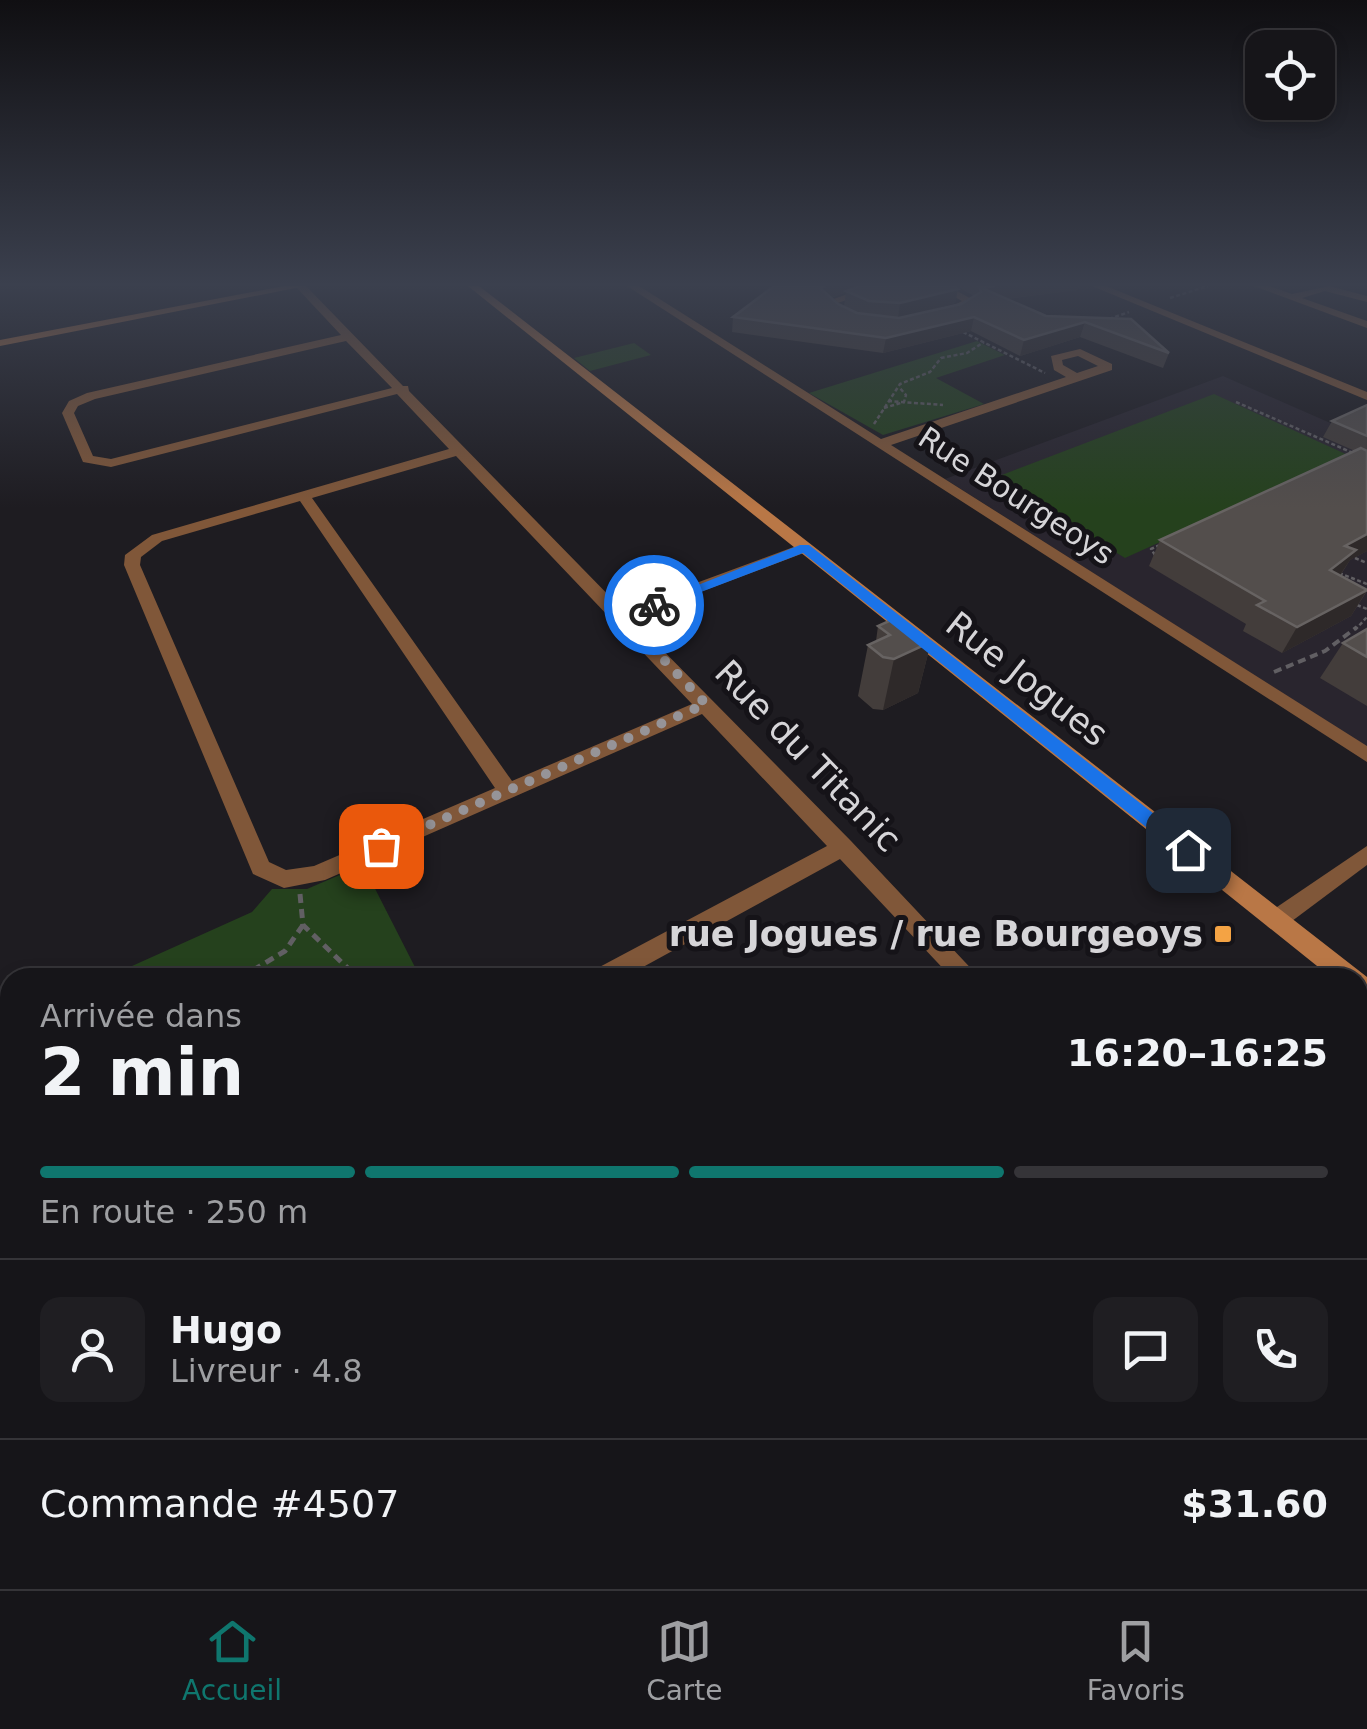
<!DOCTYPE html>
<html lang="fr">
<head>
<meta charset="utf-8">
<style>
  body { margin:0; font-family:"DejaVu Sans",sans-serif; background:#1f1e22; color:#f1f3f6; height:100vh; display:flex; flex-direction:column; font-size:38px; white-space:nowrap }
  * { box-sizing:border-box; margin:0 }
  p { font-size:32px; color:#9e9fa2 }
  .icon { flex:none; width:55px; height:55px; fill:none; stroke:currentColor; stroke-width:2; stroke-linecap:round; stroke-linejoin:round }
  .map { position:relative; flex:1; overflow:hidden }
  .side { position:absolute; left:0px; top:968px; width:1368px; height:622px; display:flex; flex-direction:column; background:#161519; border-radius:30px 30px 0 0; box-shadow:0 5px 15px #0003,0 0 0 2px #353438 }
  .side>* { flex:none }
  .fabs { position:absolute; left:1245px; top:30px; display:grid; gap:20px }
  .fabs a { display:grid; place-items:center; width:90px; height:90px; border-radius:20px; background:#161519; box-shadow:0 5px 15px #0003,0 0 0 2px #353438; font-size:50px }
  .pin { position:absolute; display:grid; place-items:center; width:85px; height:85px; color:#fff; margin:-42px; border-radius:20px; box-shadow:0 5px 15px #0006 }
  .courier { position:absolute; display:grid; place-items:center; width:100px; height:100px; margin:-50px; border:8px solid #1a73e8; border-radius:50%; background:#fff; color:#222; box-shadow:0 2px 12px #0007 }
  .overview em { font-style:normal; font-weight:600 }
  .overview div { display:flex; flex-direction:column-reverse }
  .overview { display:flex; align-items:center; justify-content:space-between; height:170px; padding:0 40px }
  h1 { font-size:65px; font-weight:600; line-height:75px }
  .bar { display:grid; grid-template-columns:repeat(4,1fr); gap:15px 10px; align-content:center; height:120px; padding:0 40px }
  .bar i { height:12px; border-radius:8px; background:#353438 }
  .bar .on { background:#0f766e }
  .bar p { grid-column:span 4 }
  .line { display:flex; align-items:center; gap:25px; padding:0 40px; border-top:2px solid #353438 }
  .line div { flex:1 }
  .round { display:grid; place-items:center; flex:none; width:105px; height:105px; border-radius:20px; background:#1f1e22 }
  .tab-bar { display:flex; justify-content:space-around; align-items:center; height:140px; border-top:2px solid #353438; background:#161519; font-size:28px; color:#9e9fa2 }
  .tab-bar a { display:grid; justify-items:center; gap:5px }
  .tab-bar .on { color:#0f766e }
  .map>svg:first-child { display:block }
</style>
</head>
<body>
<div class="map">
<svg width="1367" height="1589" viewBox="0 0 1367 1589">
  <rect width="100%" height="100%" fill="#1e1c21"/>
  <polygon fill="#2f1e28" points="296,1580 656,1580 661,1589 299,1589"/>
  <polygon fill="#29252e" points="1223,376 1367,439 1367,747 945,479"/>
  <g fill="#25411d">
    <polygon points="977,341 1005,355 936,378 984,404 883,435 809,393"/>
    <polygon points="634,343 651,355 590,371 574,358"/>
    <polygon points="1214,394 1350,456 1125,558 994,478"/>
    <polygon points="363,865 420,977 135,977 132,966 252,912 272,889 307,889"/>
  </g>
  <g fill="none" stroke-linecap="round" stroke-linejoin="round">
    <g stroke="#615f63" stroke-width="2.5" stroke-dasharray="4 2.5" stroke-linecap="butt">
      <polyline points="1170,298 1208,286"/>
      <polyline points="1109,319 1129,312"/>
      <polyline points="963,332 1045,373"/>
      <polyline points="888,401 943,405"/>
      <polyline points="1236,402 1353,453"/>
      <polyline points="884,408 904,402 906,395 899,387"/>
      <polyline points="874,424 900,384 930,372 941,358 967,353 984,342"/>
      <polyline points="1155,555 1151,549 1162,544"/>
      <polyline points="1355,558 1367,563"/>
      <polyline points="1339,573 1367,584"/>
      <polyline points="1357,605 1367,609"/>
      <polyline points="1355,630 1367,617"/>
    </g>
    <polyline stroke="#615f63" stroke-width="4" stroke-dasharray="8 5" stroke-linecap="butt" points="1274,672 1325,651 1357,627"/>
    <g stroke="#615f63" stroke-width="5" stroke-dasharray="9 6" stroke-linecap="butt">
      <polyline points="300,894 303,925 358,978"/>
      <polyline points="240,978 285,951 303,925"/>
      <polyline points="1358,1015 1367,1022"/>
    </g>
    <g fill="#805739" fill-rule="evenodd">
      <path d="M 295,286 L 306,286 L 403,386 L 408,386 L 409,391 L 623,610 L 799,545 L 809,545 L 809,551 L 631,618 L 851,841 L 980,978 L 952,978 L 840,859 L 623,978 L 588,978 L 592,971 L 827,846 L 702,714 L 325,880 L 284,888 L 253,874 L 124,565 L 125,555 L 152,535 L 449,449 L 397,394 L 111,467 L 83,462 L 62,413 L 69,401 L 87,393 L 341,335 ZM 346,341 L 392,388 L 111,459 L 93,456 L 74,413 L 78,406 L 95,399 ZM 456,456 L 692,704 L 512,781 L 312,498 ZM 300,501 L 495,788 L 314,866 L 286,870 L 269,862 L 140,565 L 141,557 L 162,541 Z"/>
      <path d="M 627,286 L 639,286 L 881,439 L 1066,377 L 1054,370 L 1051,356 L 1080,349 L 1112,364 L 1112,370 L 891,445 L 1367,746 L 1367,762 ZM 1078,356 L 1098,366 L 1077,373 L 1063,365 L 1062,360 Z"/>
      <polygon points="871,286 887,286 835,304 845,312 845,316 837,316 822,303"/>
      <polygon points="935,286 948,286 975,301 953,314 945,314 945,310 962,301"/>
      <polygon points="1092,286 1106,286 1367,392 1367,400"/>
      <polygon points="1254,286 1269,286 1292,294 1329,286 1367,296 1367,302 1325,291 1302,298 1367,321 1367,328"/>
      <polygon points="1367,846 1367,865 1284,927 1276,929 1268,927 1265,920 1268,913"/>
      <polygon points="0,1193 10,1198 10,1292 0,1287"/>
      <polygon points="1358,1368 1367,1372 1367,1410 1358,1406"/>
      <polygon points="36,1580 70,1580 73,1589 37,1589"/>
      <polygon points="661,1580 696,1580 700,1589 664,1589"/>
    </g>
    <g fill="#b97746" fill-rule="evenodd">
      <polygon points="284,286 306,286 0,346 0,340"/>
      <polygon points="468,286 479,286 1367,977 1367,1001 1358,998 1358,978 1332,978"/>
    </g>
  </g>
  <g fill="#433d3b" fill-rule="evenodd">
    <path d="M 774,286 L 958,289 L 955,303 L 899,318 L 961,304 L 974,296 L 956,286 L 1079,286 L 1077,290 L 1006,299 L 1046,316 L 1131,319 L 1169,353 L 1163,368 L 1080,337 L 1020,356 L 971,331 L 883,353 L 732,332 L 733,317 ZM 846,292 L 844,306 L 862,313 L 838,304 L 831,298 Z"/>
    <polygon points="1367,405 1367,551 1350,560 1340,576 1367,591 1351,616 1282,653 1243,631 1246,624 1149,566 1160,540 1355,451 1323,437 1332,421"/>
    <polygon points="878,626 931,642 918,693 883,710 873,709 858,696 868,645 876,641"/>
    <polygon points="1367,629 1367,706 1320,678 1343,643"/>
  </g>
  <g fill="#2e2929">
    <polygon points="825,286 861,286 819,302 820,288"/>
    <polygon points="995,286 1079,286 1077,290 978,302 982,288"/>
    <polygon points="958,289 955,303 898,318 900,303"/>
    <polygon points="974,317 971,331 883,353 886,338"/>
    <polygon points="1085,322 1080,337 1020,356 1024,340"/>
    <polygon points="1367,534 1367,551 1350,560 1340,575 1314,596 1345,546"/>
    <polygon points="1367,590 1351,616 1282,653 1297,627"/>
    <polygon points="931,642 918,693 883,710 894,659"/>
    <polygon points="386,1580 412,1580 400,1589 374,1589"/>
  </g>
  <g fill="#534e4c" stroke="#676362" stroke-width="2.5">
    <polygon points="774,286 825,286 820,288 838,304 857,313 899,318 961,304 981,292 979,286 995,286 982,288 1046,316 1131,319 1169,353 1085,322 1024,340 974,317 886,338 733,317"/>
    <polygon points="860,286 953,286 958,289 900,303 869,301 846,291"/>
    <polygon points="1367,405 1367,436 1332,421"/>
    <polygon points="1361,448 1367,451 1367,534 1345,546 1356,550 1330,570 1367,590 1297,627 1257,605 1265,601 1160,540"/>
    <polygon points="898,617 931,642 894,659 883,657 868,645 890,635 878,626"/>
    <polygon points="1367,629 1367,657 1343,643"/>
    <polygon points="275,1580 386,1580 374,1589 278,1589"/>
  </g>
  <linearGradient id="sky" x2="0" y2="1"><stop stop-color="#100f12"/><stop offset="0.56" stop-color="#3b404e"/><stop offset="1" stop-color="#3b404e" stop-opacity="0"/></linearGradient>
  <rect width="1367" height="508" fill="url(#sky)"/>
  <polygon fill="#1a73e8" points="800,545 809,545 1194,845 1194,855 1181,855 803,553 659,608 647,605"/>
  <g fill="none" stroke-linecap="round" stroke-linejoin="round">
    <polyline stroke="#969498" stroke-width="10" stroke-dasharray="0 18" points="381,846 706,704 622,616 654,605"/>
  </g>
  <rect fill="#f4a344" stroke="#151318" stroke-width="4" x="1213" y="924" width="20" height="20" rx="5"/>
  <g text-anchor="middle" stroke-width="10" stroke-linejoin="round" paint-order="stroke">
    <g font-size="30" fill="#d6d5d8" stroke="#151318">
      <text transform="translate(1016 496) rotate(33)" y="10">Rue Bourgeoys</text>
    </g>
    <g font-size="35" fill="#d6d5d8" stroke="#151318">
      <text transform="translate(1027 679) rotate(38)" y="12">Rue Jogues</text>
      <text transform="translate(808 756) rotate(46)" y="12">Rue du Titanic</text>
    </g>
    <g font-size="35" font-weight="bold" fill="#d6d5d8" stroke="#151318" text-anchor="end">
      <text x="1203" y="946">rue Jogues / rue Bourgeoys</text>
    </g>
  </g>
</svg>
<div class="fabs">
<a><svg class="icon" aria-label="locate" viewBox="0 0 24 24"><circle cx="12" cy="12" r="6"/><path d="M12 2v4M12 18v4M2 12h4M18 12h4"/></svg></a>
</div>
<div class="pin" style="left:381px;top:846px;background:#ea580c"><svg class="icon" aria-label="bag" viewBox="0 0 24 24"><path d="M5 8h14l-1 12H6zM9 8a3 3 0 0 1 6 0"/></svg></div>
<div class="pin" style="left:1188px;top:850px;background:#1f2937"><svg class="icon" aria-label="home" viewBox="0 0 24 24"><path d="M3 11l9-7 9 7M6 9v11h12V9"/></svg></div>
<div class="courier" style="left:654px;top:605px"><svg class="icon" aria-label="bike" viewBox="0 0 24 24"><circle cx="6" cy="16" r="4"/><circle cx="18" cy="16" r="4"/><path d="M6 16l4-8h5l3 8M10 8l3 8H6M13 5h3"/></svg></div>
<section class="side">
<div class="overview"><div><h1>2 min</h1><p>Arrivée dans</p></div><em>16:20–16:25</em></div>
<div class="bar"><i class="on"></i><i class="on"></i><i class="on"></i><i></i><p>En route · 250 m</p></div>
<div class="line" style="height:180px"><a class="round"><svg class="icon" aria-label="person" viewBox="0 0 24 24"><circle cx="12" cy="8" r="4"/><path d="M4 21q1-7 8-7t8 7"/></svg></a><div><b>Hugo</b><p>Livreur · 4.8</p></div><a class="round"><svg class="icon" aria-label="chat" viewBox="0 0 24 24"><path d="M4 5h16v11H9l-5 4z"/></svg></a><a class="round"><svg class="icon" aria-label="phone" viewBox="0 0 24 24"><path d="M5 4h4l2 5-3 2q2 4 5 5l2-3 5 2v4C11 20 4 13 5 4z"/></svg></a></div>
<div class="line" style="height:130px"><div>Commande #4507</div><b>$31.60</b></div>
</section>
</div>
<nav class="tab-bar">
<a class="on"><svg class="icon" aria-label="home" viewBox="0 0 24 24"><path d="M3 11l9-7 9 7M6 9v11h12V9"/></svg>Accueil</a>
<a><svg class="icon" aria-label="map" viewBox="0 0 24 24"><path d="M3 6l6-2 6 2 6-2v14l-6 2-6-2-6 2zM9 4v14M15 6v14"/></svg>Carte</a>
<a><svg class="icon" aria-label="saved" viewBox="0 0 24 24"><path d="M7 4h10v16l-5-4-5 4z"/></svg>Favoris</a>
</nav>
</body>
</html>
